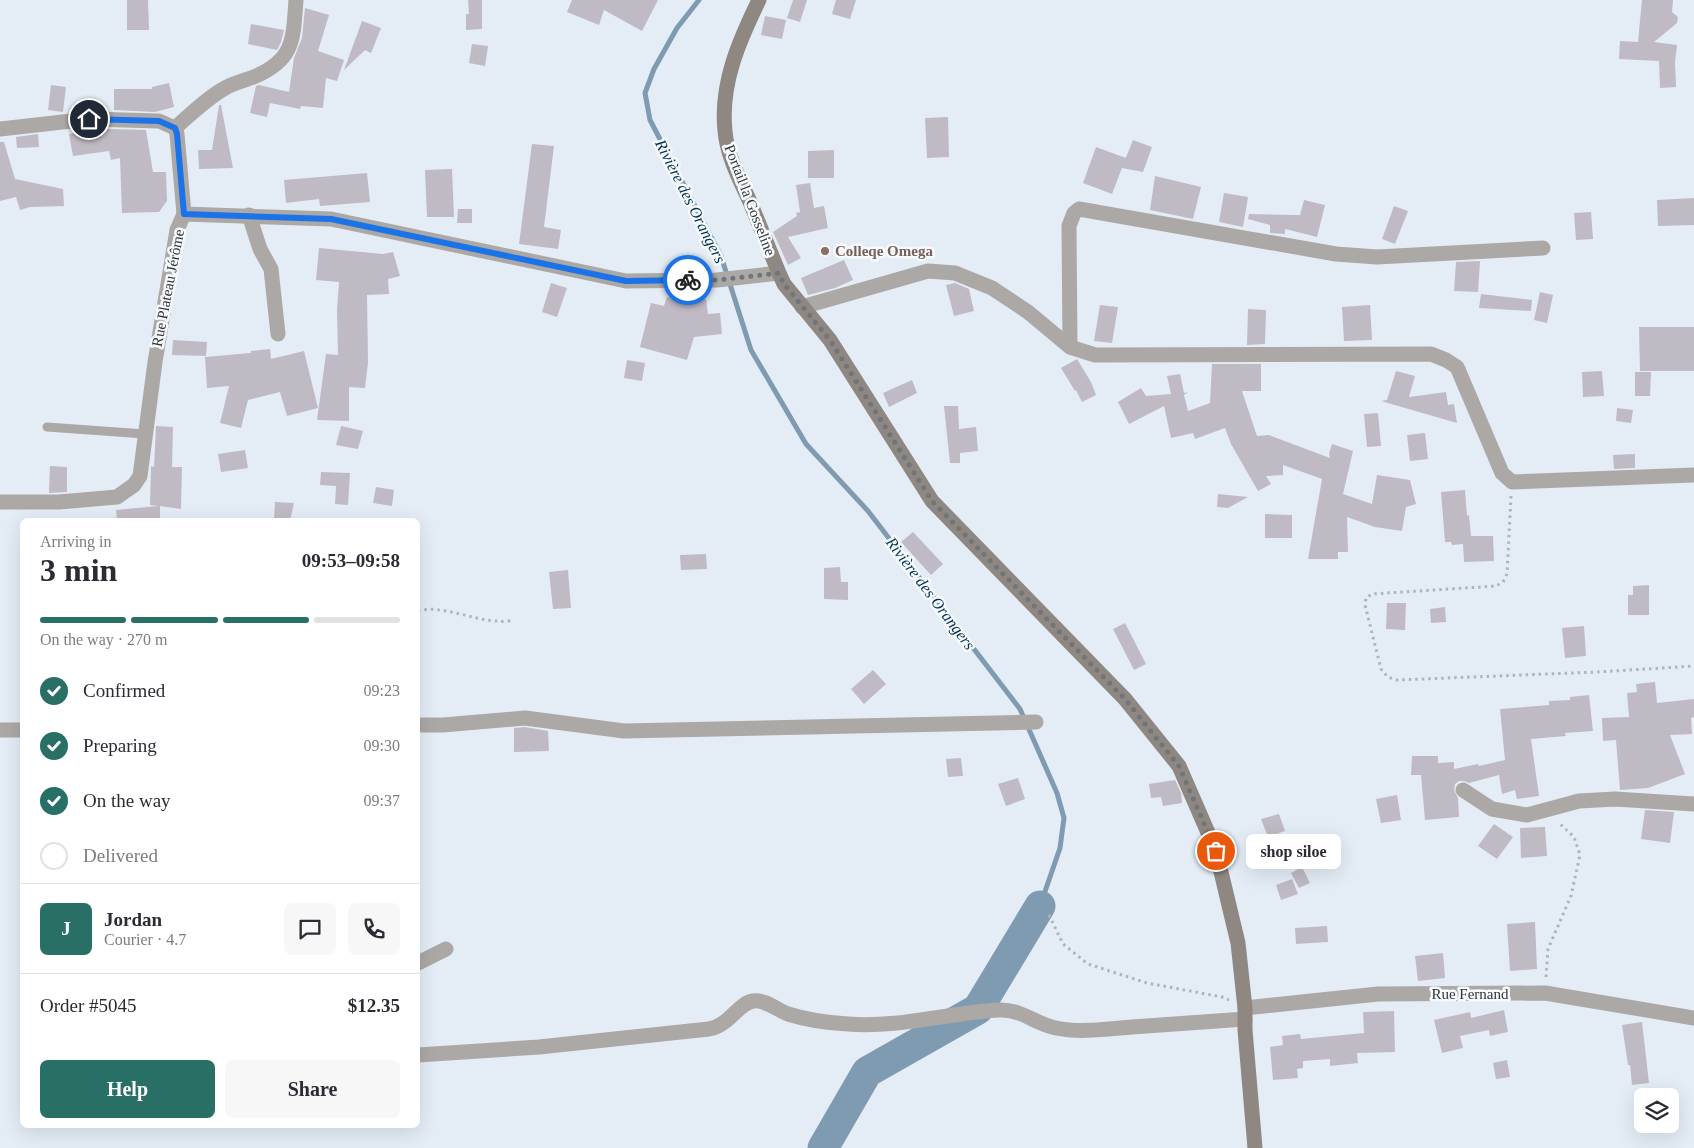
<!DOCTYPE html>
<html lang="en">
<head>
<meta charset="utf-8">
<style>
  body { margin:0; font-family:Georgia,serif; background:#f7f7f7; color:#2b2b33; height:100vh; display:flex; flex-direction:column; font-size:19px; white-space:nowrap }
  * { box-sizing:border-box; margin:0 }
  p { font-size:16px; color:#7c7c81 }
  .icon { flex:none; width:28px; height:28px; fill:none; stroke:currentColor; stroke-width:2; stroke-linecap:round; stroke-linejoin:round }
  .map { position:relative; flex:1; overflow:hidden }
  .drawer { position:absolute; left:20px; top:518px; width:400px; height:610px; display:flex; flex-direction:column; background:#fff; border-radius:8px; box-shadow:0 5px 20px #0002 }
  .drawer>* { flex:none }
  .fabs { position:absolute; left:1634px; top:1088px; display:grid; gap:10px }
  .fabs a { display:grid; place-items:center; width:45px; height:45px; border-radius:8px; background:#fff; box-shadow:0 5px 20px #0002; font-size:25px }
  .pin { position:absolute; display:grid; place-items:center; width:42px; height:42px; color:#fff; margin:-21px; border:2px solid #fff; border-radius:50%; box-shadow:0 1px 5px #0007 }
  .courier { position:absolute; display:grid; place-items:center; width:50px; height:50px; margin:-25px; border:4px solid #1a73e8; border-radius:50%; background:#fff; color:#222; box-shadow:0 1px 6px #0007 }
  .bubble { position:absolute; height:35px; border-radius:8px; background:#fff; box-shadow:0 5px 20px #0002; font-size:16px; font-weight:700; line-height:35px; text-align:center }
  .overview em { font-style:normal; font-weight:700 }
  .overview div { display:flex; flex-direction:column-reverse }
  .overview { display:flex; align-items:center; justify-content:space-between; height:85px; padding:0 20px }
  h1 { font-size:32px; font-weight:700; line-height:38px }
  .bar { display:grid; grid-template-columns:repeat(4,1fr); gap:8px 5px; align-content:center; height:60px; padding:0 20px }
  .bar i { height:6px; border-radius:4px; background:#e1e1e2 }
  .bar .selected { background:#286f65 }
  .bar p { grid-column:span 4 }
  .line { display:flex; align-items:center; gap:12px; padding:0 20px; border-top:1px solid #e1e1e2 }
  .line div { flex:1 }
  .round { display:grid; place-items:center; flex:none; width:52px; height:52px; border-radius:8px; background:#f7f7f7 }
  ol { padding:0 20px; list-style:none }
  li { display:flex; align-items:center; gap:15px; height:55px }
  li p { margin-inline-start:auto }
  li .icon { padding:5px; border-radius:50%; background:#286f65; color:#fff; stroke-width:4 }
  li:last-child { color:#7c7c81 }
  li i { width:28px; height:28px; border:2px solid #e1e1e2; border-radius:50% }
  .primary-button { display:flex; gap:10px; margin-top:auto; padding:10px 20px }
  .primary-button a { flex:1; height:58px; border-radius:8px; background:#286f65; color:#fff; font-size:20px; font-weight:700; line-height:58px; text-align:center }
  .primary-button a+a { background:#f7f7f7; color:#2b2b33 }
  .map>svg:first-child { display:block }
</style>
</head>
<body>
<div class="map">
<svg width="1694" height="1148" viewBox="0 0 1694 1148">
  <rect width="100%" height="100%" fill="#e4edf6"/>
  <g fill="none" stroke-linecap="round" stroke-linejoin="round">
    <polyline stroke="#7f9bb1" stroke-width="5" points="699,0 677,28 654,69 645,93 650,120 721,256 751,350 806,444 868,511 1020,709 1057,793 1064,818 1060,848 1040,906"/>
    <polyline stroke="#7f9bb1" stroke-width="31" points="823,1148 867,1072 978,1009 1040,906"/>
  </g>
  <g fill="#c0bac4">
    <polygon points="127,0 148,0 149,30 127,30"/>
    <polygon points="468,0 482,0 482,29 466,30 466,14 469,14"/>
    <polygon points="572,0 658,0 642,31 604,10 599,25 567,12"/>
    <polygon points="793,0 807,0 800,22 787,18"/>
    <polygon points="836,0 856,0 850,19 832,14"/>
    <polygon points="1642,0 1673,0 1672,12 1678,17 1677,23 1654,42 1677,45 1675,62 1676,87 1660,88 1659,61 1619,59 1620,41 1638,42"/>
    <polygon points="305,8 329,15 318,51 344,60 337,81 326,78 323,108 301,106 300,109 270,103 267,117 250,113 256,86 259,85 289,92 294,58 302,38"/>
    <polygon points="765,16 786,20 782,39 761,35"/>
    <polygon points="362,21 381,28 371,53 365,50 344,70"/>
    <polygon points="251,24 284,30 281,42 277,50 248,44"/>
    <polygon points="472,44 488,46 485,66 469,63"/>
    <polygon points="169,83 174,107 155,112 114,110 114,89 152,89 152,87"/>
    <polygon points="51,85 66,87 63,112 48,110"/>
    <polygon points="219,105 221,105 233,168 199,169 198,150 212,150"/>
    <polygon points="948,117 949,157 927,158 925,118"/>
    <polygon points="108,129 146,130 153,172 166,172 167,201 159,212 122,213 120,158 111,160 109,151 73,156 69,134"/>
    <polygon points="38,134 39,147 17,148 16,137"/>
    <polygon points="1133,140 1152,147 1143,172 1122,168 1112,194 1083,183 1096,147 1126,158 1122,167"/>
    <polygon points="0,142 4,142 15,179 63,189 64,206 30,207 20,210 16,197 0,201"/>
    <polygon points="532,144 554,146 544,227 561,230 558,249 519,244"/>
    <polygon points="834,150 834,178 808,178 808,151"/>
    <polygon points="452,169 454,217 427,217 425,170"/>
    <polygon points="367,173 370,202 320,206 319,199 286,203 284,180"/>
    <polygon points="1155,176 1201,187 1193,219 1150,210"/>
    <polygon points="810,183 814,208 824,206 828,228 788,237 801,258 788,265 773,232 797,216 796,213 800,212 796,185"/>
    <polygon points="1224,193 1248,197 1243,227 1219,222"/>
    <polygon points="1694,198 1694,225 1658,226 1657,200"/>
    <polygon points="1304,200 1325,205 1317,237 1285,229 1285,234 1270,233 1270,225 1248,219 1249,214 1300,215"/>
    <polygon points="1394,206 1408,211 1395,244 1382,239"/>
    <polygon points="458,209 472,209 472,223 457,223"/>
    <polygon points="1591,212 1593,239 1576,240 1574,213"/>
    <polygon points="319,248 383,254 393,252 400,276 388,279 389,294 367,295 368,363 365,388 349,387 349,421 317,420 326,354 338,355 337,310 339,282 316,280"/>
    <polygon points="844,260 853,280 835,288 808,295 801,278"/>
    <polygon points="1480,261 1478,292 1454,291 1456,262"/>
    <polygon points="551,283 567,288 557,317 542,312"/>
    <polygon points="955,283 969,289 974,311 954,316 946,285"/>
    <polygon points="1540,292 1553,295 1547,323 1534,320"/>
    <polygon points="1481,294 1532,300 1531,311 1479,308"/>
    <polygon points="667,297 684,301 706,299 708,314 720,313 722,334 694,337 687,360 640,347 651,303 664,306"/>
    <polygon points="1100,305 1118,307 1112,343 1094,341"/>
    <polygon points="1370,305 1372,340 1344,341 1342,307"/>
    <polygon points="1248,309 1266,310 1265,344 1247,345"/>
    <polygon points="1639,327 1694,327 1694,371 1640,371"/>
    <polygon points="173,340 207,342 206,356 172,355"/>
    <polygon points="270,349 271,359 304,351 318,408 287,416 280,392 248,400 241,428 220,423 229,386 207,388 205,357 251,353 251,351"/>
    <polygon points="1077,359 1091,382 1096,395 1082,402 1076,390 1075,391 1061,368"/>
    <polygon points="627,360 645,363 642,381 624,378"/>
    <polygon points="1212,364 1261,364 1261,391 1242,391 1257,436 1269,435 1330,458 1329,454 1332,444 1353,451 1343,494 1372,504 1377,475 1410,480 1416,504 1406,507 1402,531 1375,527 1347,517 1348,552 1338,552 1338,559 1308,559 1322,479 1283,465 1283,475 1266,476 1271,484 1258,491 1231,444 1225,428 1195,439 1193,433 1171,438 1164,406 1129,424 1118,402 1141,388 1146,396 1171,394 1167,376 1180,374 1184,393 1188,392 1184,395 1188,411 1210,403"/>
    <polygon points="1396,371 1415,376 1409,397 1446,392 1448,405 1454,404 1457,423 1381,401 1387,400"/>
    <polygon points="1602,371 1604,396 1583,397 1582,372"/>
    <polygon points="1635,372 1651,372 1650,396 1635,396"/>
    <polygon points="912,380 917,393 889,407 883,393"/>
    <polygon points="944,406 958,406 959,429 976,427 978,451 960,453 960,463 950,463"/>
    <polygon points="1617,408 1633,410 1631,423 1616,421"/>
    <polygon points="1378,413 1381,446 1367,447 1364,414"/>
    <polygon points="156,426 173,427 172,467 182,467 181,509 160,506 160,520 117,520 116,510 158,506 150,505 151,466 154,467"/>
    <polygon points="341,426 363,431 358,449 336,445"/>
    <polygon points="1425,433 1428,459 1410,461 1407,435"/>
    <polygon points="245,450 248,468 221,472 218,454"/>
    <polygon points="1635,454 1635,468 1614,469 1613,455"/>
    <polygon points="50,466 67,467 67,492 49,493"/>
    <polygon points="321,472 350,473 348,505 335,504 336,486 320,485"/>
    <polygon points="376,487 394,490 392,506 373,503"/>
    <polygon points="1465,490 1467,516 1469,515 1471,536 1493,536 1494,561 1464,562 1463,544 1452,545 1451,542 1445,542 1441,492"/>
    <polygon points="1218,494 1248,497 1228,508 1217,507"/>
    <polygon points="275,502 294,503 290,520 274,520"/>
    <polygon points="1265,514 1292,515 1292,538 1265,538"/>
    <polygon points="913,532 943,564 931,575 901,542"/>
    <polygon points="706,554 707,569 681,570 680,555"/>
    <polygon points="840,567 841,582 848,582 848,600 824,599 824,568"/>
    <polygon points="568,570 571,608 553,609 549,572"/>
    <polygon points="1649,585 1649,615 1628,615 1628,595 1633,595 1633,586"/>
    <polygon points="1387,603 1406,603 1405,630 1386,629"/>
    <polygon points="1445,607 1446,622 1431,623 1430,609"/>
    <polygon points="1125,623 1146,664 1134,670 1113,629"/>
    <polygon points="1584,626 1586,656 1565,658 1562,628"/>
    <polygon points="873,670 886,684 864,704 851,689"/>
    <polygon points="1655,682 1657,703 1694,699 1694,717 1691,718 1692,734 1670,735 1685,774 1648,788 1620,790 1616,740 1603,741 1602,718 1629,717 1627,693 1637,692 1636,684"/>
    <polygon points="1589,695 1593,731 1565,733 1566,736 1531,739 1539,796 1517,799 1515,790 1502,794 1499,775 1469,783 1464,781 1459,781 1455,784 1454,790 1458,798 1459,817 1425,820 1421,775 1411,775 1412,756 1438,756 1438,763 1454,762 1454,769 1478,764 1479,766 1505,760 1500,709 1549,705 1549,701 1570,700 1570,697"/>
    <polygon points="525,727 548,731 549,751 514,752 514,728"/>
    <polygon points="961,758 963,776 948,777 946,759"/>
    <polygon points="1018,778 1025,799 1006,806 998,784"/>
    <polygon points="1175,780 1181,793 1182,803 1163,806 1161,797 1151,798 1149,784"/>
    <polygon points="1397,795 1401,820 1381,823 1376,799"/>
    <polygon points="1645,810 1674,812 1670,843 1641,839"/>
    <polygon points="1279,814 1285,831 1268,837 1261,819"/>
    <polygon points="1494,824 1513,837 1497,859 1478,846"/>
    <polygon points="1545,827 1547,856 1521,858 1520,828"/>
    <polygon points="1302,867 1310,883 1299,888 1291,873"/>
    <polygon points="1292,879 1298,894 1281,900 1276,885"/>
    <polygon points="1535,922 1537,969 1510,971 1507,924"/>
    <polygon points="1327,926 1328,942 1296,944 1295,928"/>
    <polygon points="1443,953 1445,978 1418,981 1415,956"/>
    <polygon points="1504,1010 1508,1032 1490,1036 1489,1030 1460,1036 1463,1048 1442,1053 1434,1020 1470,1012 1471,1018"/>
    <polygon points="1394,1011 1395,1052 1357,1053 1358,1063 1330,1066 1330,1059 1303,1061 1303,1068 1297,1069 1298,1078 1273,1080 1270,1047 1283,1045 1282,1036 1300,1034 1301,1039 1364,1033 1363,1012"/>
    <polygon points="1642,1022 1649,1083 1632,1085 1630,1065 1628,1065 1622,1025"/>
    <polygon points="1507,1060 1510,1077 1496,1079 1493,1063"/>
  </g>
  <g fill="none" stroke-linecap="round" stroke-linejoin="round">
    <g stroke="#adb4bb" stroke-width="3" stroke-dasharray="2.5 4" stroke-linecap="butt">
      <polyline points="1511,496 1507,574 1503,582 1496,586 1372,594 1366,598 1365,605 1381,669 1388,677 1397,680 1597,672 1694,666"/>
      <path d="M 418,611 C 441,604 474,621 498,621 C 503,622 509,621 514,620"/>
      <polyline points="1049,915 1063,944 1088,964 1147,983 1222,997 1229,1000"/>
      <polyline points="1546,977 1548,949 1571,896 1580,855 1574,837 1558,822"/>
    </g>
    <polyline stroke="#aca8a5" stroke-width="9" points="47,427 145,434"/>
    <g stroke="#aca8a5" stroke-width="15">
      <path d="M 175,128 C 191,114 208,97 227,87 C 236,82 247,80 256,76 C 295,59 293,38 296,0"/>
      <polyline points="0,129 89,119 159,121 175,128 177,134 184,214 177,230 155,362 140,476 134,485 117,497 59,502 0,502"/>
      <polyline points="184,214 331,219 626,281 717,280 779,273"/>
      <polyline points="249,215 260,249 271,269 278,334"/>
      <polyline points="802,307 928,271 955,273 992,288 1028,312 1070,347 1095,355 1431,354 1446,360 1457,367 1502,473 1512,482 1694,475"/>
      <polyline points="1070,347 1069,226 1074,213 1079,209 1336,254 1377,257 1543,248"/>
      <polyline points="418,725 443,725 525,718 624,731 1036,722"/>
      <polyline points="0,730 22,730"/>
      <polyline points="1463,790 1492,809 1527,815 1579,801 1615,799 1694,804"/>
      <polyline points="418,963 446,949"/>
      <polyline points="1245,1008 1378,994 1545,993 1694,1018"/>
      <path d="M 418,1055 L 539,1047 L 709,1029 C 714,1028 719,1026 723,1023 C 733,1017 741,1003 753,1001 C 765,999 777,1010 788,1014 C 807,1020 828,1023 848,1024 C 899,1028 948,1013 999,1010 C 1022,1009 1035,1024 1056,1028 C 1080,1033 1107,1029 1132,1027 C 1170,1024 1207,1022 1245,1019"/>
    </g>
    <path stroke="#8e8782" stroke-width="15" d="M 759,0 C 739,41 720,84 725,131 C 727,156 740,180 750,202 C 760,226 769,249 779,273 L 784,284 L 830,340 L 932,501 L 1125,699 L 1179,766 L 1216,851 L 1238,943 L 1245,1008 L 1245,1030 L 1255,1148"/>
  </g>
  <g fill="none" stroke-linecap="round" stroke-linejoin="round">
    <polyline stroke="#70757a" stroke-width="5" stroke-dasharray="0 9" points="688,280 717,280 779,273 784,284 830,340 932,501 1125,699 1179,766 1216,851"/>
    <polyline stroke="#1a73e8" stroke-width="6" points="89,119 159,121 175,128 177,134 184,214 331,219 626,281 688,280"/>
  </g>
  <circle fill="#8d6e63" stroke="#f6fafd" stroke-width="2" cx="825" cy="251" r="5"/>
  <g text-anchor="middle" stroke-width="5" stroke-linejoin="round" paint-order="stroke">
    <g font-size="15" fill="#313437" stroke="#f6fafd">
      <text transform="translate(750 200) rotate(69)" y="5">Portail la Gosseline</text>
      <text transform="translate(168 288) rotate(-79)" y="5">Rue Plateau Jérôme</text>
      <text x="1470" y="999">Rue Fernand</text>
    </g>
    <g font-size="15" font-weight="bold" fill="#785e54" stroke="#f6fafd" text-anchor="start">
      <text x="835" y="256">Colleqe Omega</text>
    </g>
    <g font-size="16" font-style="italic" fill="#003150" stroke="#f6fafd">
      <text transform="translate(691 201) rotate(63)" y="6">Rivière des Orangers</text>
      <text transform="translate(931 593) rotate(53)" y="6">Rivière des Orangers</text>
    </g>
  </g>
</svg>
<div class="fabs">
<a><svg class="icon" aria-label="layers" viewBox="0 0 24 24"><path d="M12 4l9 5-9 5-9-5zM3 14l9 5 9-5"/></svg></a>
</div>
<div class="pin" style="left:1216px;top:851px;background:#ea580c"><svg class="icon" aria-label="bag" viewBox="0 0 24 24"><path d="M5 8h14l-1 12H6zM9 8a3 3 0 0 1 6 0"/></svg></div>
<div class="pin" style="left:89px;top:119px;background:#1f2937"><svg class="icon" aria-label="home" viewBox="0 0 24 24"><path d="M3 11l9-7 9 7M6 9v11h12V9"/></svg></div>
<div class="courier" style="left:688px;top:280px"><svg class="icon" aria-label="bike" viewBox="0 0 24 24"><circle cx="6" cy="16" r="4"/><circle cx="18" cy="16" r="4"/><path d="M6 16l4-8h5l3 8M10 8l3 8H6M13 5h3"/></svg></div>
<div class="bubble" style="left:1246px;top:834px;width:95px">shop siloe</div>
<section class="drawer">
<div class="overview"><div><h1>3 min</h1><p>Arriving in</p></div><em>09:53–09:58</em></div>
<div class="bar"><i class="selected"></i><i class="selected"></i><i class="selected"></i><i></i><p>On the way · 270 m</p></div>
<ol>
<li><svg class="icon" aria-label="check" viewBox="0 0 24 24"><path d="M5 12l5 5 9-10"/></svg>Confirmed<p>09:23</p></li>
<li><svg class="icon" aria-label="check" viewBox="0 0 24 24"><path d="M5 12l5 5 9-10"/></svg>Preparing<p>09:30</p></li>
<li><svg class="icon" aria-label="check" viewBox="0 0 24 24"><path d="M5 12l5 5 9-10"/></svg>On the way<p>09:37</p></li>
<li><i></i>Delivered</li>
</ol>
<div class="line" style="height:90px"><b class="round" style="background:#286f65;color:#fff">J</b><div><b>Jordan</b><p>Courier · 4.7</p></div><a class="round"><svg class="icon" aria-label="chat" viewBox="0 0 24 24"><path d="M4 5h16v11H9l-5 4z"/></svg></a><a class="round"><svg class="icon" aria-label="phone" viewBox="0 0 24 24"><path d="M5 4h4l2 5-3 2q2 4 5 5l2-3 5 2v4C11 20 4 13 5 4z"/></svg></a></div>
<div class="line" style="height:65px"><div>Order #5045</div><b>$12.35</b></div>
<div class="primary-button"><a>Help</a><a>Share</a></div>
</section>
</div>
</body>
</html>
